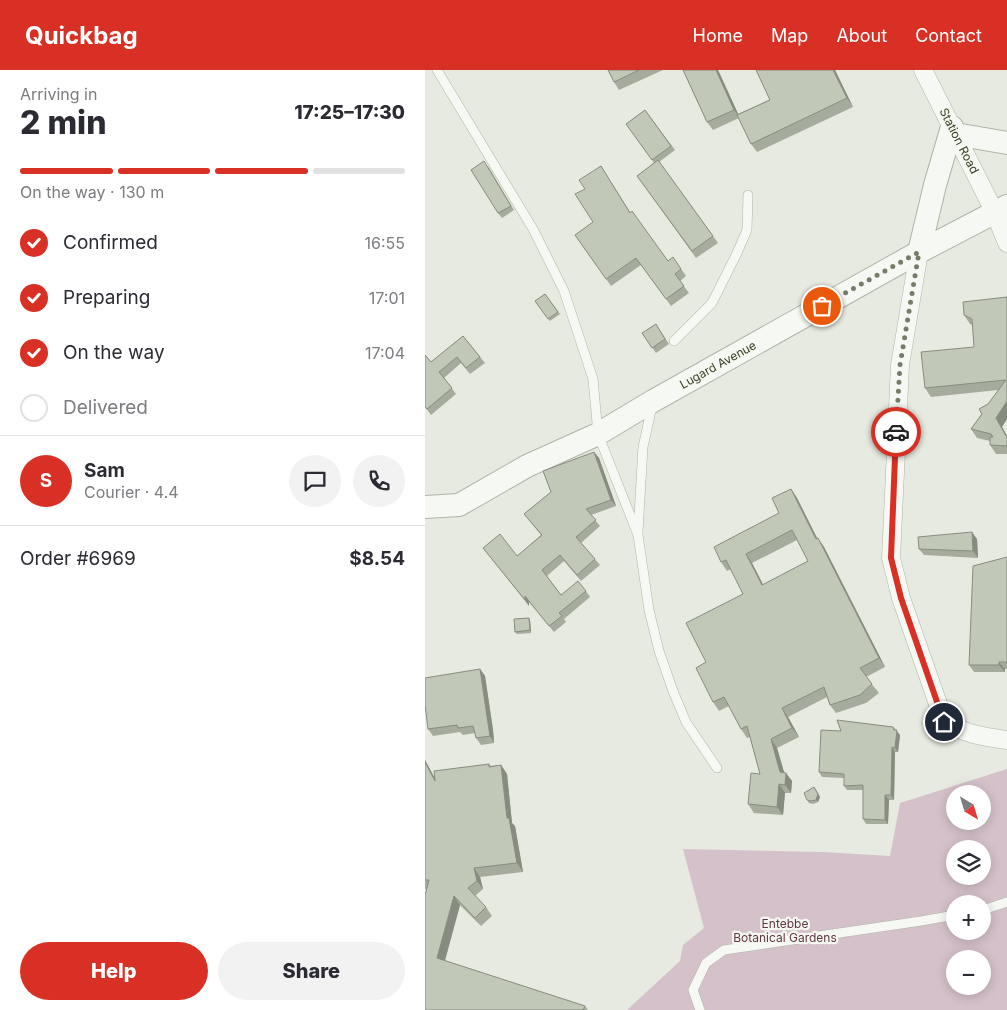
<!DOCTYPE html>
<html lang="en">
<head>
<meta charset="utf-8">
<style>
  body { margin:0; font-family:Inter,sans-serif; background:#f2f2f3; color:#2b2b33; height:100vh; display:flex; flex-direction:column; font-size:19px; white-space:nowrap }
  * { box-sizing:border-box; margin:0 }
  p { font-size:16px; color:#7c7c81 }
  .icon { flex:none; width:28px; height:28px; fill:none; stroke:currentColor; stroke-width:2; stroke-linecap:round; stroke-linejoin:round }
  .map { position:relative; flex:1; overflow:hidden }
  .side { display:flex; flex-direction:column; background:#fff; width:425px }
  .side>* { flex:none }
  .needle { width:32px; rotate:142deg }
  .buttons { position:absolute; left:521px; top:715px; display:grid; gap:10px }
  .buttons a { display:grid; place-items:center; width:45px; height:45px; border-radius:50%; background:#fff; box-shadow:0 2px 12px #0003; font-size:25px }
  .pin { position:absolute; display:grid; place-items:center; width:42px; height:42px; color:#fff; margin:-21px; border:2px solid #fff; border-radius:50%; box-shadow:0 1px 5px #0007 }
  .courier { position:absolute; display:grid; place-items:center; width:50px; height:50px; margin:-25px; border:4px solid #d93025; border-radius:50%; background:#fff; color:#222; box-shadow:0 1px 6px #0007 }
  .summary em { font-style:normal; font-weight:800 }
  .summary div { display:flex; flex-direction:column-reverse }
  .summary { display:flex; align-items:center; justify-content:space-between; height:85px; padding:0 20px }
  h1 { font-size:32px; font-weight:800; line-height:38px }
  .bar { display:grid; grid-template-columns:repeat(4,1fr); gap:8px 5px; align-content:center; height:60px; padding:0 20px }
  .bar i { height:6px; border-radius:4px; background:#e1e1e2 }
  .bar .active { background:#d93025 }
  .bar p { grid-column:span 4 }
  .line { display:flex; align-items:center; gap:12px; padding:0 20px; border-top:1px solid #e1e1e2 }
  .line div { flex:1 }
  .round { display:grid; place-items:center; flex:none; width:52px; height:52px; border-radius:26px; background:#f2f2f3 }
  ol { padding:0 20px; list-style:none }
  li { display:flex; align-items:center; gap:15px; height:55px }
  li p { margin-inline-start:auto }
  li .icon { padding:5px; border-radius:50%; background:#d93025; color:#fff; stroke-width:4 }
  li:last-child { color:#7c7c81 }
  li i { width:28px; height:28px; border:2px solid #e1e1e2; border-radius:50% }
  .primary-button { display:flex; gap:10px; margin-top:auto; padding:10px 20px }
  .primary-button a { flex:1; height:58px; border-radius:30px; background:#d93025; color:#fff; font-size:20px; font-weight:800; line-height:58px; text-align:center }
  .primary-button a+a { background:#f2f2f3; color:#2b2b33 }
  header { display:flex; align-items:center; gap:30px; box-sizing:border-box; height:70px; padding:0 25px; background:#d93025; color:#fff }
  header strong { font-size:24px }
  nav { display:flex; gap:28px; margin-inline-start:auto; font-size:18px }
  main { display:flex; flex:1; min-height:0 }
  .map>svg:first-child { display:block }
</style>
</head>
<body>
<header>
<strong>Quickbag</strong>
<nav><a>Home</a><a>Map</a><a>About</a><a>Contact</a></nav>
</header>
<main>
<section class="side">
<div class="summary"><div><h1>2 min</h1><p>Arriving in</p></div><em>17:25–17:30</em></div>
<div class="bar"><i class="active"></i><i class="active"></i><i class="active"></i><i></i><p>On the way · 130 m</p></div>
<ol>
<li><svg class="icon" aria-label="check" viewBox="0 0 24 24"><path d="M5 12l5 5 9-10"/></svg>Confirmed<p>16:55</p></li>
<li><svg class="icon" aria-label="check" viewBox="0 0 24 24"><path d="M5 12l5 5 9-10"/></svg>Preparing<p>17:01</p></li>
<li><svg class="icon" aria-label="check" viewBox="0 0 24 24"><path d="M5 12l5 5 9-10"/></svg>On the way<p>17:04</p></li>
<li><i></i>Delivered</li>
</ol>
<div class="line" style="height:90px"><b class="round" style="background:#d93025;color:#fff">S</b><div><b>Sam</b><p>Courier · 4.4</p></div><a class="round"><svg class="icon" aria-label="chat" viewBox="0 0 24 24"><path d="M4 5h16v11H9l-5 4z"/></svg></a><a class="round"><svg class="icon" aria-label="phone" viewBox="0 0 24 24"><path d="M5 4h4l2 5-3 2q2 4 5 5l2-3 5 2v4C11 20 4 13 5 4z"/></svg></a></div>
<div class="line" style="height:65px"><div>Order #6969</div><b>$8.54</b></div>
<div class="primary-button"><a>Help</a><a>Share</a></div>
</section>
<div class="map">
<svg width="582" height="940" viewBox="0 0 582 940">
  <rect width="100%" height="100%" fill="#e7eae0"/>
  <path fill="#d5c1ca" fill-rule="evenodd" d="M 582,699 L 582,940 L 202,940 L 255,891 L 258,875 L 279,858 L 258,779 L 398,782 L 465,786 L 475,733 ZM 530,724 L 558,724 L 558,751 L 530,751 ZM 530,779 L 558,779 L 558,806 L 530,806 ZM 530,834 L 558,834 L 558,861 L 530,861 ZM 530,889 L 558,889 L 558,916 L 530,916 Z"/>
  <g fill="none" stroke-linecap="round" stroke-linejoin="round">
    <g stroke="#afb5a5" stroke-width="10">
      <g id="service">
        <polyline points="12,0 108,159 139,221 168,309 173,364 213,465 224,540 234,581 248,621 261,652 292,698"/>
        <polyline points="249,271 287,233 312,183 322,160 323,125"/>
        <polyline points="213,462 218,377 227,336"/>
        <polyline points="558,840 582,832"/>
        <polyline points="275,940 268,920 281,893 299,880 496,851 530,845"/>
      </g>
    </g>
    <g stroke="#afb5a5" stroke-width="19">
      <g id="minor">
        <polyline points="498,0 570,143 582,173"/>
        <path d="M 494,182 L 475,295 L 466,488 L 476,528 L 519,651 C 539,664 559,667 582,670"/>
      </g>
    </g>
    <g stroke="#afb5a5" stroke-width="24">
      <g id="tertiary">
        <polyline points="530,64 582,73"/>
        <polyline points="494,182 510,115 527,57"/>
        <polyline points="0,437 34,435 102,396 173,364 228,331 494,182 582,136"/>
      </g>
    </g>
    <use href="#service" stroke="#f6f8f4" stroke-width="9"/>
    <use href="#minor" stroke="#f6f8f4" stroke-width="18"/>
    <use href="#tertiary" stroke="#f6f8f4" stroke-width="22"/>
  </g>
  <g fill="#a6ac9d" fill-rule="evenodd">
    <polygon points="183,0 238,0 194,20 189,12"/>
    <polygon points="258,0 293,0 313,44 410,0 428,37 332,82 326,74 314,48 288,60 282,52"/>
    <polygon points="220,40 250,80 234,92 293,173 271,188 212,106 229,93 201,54"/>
    <polygon points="63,96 89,140 77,148 73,143"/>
    <polygon points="176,96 205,142 243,191 248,187 261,206 255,211 264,223 246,236 216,195 186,216 150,165 168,152 160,119"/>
    <polygon points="120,224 135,244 125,251 110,231"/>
    <polygon points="582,227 582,349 577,357 582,366 582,384 571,384 565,375 565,371 552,368 546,359 573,320 506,327 500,318 549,277 548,255 545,254 539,245"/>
    <polygon points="231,254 244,274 231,283 217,263"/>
    <polygon points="38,266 60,293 45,304 36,293 19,308 31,324 6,345 0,337 0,285 6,292"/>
    <polygon points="169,382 174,388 191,436 166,445 175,456 156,473 175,495 156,511 139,491 122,506 136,525 161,521 165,527 139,549 141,552 129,562 104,532 104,536 58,478 92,486 116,465 99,444 126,422"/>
    <path d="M 366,419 L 372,428 L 392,468 L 399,477 L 460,597 L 441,607 L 454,623 L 441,633 L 411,643 L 405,635 L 402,627 L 363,647 L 374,667 L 352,678 L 359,702 L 367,711 L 366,723 L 360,723 L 358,745 L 329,743 L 323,734 L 335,704 L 325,667 L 322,668 L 316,659 L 304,636 L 294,641 L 288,632 L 281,592 L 318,524 L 306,499 L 302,501 L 296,492 L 354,443 ZM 372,470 L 383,491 L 338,515 L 327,493 Z"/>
    <polygon points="552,469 553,488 499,485 494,479"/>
    <polygon points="582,487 582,599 580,599 580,602 549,602 544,595"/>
    <polygon points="104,548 105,550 106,563 92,564 90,562"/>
    <polygon points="55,599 60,606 68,660 69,673 56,675 51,668 50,663 38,665 35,662 8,666 3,659"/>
    <polygon points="468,657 475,665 473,682 470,682 469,730 464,730 463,754 441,754 438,749 438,720 422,720 419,716 419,708 397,707 394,702 416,661"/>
    <polygon points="0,690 9,707 64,694 66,696 76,695 82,704 87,753 90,756 98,802 55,807 58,819 50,826 61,837 67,846 56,856 35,835 20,891 160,936 163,940 0,940 2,819 0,819"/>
    <polygon points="391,720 395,727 393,732 388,734 384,733 382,730"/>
  </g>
  <g fill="#878c80">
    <polygon points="291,0 293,0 315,48 309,40"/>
    <polygon points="408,0 410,0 428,37 422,28"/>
    <polygon points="582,331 582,349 577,357 582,366 582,368 571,348"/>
    <polygon points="169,382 174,388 191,436 186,430"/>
    <polygon points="366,419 372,428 397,478 391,469"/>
    <polygon points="547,462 552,469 553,488 548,481"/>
    <polygon points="393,468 399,477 460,597 454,588"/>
    <polygon points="321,484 327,493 343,524 337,515"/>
    <polygon points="100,526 104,532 104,536 100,530"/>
    <polygon points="104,548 105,550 106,563 105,560"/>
    <polygon points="574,592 580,599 580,602 574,595"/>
    <polygon points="55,599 60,606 68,660 69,673 65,666"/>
    <polygon points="357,638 363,647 374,667 367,658"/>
    <polygon points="468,657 475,665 473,682 470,678"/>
    <polygon points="346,669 352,678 361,709 361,703 367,711 366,723 360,715 355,702"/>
    <polygon points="467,677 470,682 469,730 466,725"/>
    <polygon points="0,690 16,720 10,711 0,692"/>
    <polygon points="76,695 82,704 87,753 90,756 98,802 92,793 82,748"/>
    <polygon points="354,714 360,723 358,745 352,737"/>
    <polygon points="389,717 395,727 393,732 391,730"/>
    <polygon points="460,725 464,730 463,754 460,750"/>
    <polygon points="49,798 55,807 58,819 52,811"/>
    <polygon points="29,826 35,835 18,897 12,888"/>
  </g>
  <g fill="#c1c8b7" stroke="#878c80" fill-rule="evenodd">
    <polygon points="183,0 214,0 189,12"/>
    <polygon points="258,0 291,0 309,40 282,52"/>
    <polygon points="331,0 408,0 422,28 326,74 312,45 345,30"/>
    <polygon points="220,40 246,76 227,90 201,54"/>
    <polygon points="233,90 288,166 267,181 212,106"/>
    <polygon points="59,91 86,136 73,143 46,100"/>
    <polygon points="176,96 205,143 207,141 243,191 248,187 256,199 250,204 259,216 241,229 211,188 181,209 150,165 168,152 150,124 160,119 154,110"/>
    <polygon points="120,224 133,242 123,249 110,231"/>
    <polygon points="582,227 582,331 571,348 581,366 582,366 582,376 565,375 565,367 568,367 566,364 546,359 557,344 554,339 563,334 581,310 500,318 496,282 549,277 547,249 539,245 538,232"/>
    <polygon points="231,254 240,269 227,278 217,263"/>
    <polygon points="38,266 55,287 41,298 32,287 14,302 27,318 2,339 0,337 0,285 6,292"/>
    <polygon points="169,382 186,430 161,439 171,450 151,467 170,489 152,505 135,485 117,500 136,525 153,511 161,521 134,543 137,546 124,556 100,526 100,530 58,478 75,464 92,486 117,465 99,444 126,422 118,401"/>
    <path d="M 366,419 L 391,469 L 393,468 L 454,588 L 435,598 L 447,614 L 435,625 L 405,635 L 399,617 L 357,638 L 367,658 L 346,669 L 355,702 L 361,703 L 360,715 L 354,714 L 352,737 L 323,734 L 326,703 L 335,704 L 322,656 L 316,659 L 299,627 L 288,632 L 271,598 L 281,592 L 261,553 L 318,524 L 301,490 L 296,492 L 289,477 L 354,443 L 347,428 ZM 367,460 L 383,491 L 337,515 L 321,484 Z"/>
    <polygon points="547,462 548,481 494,479 493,467"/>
    <polygon points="582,487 582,592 574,592 574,595 544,595 548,496"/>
    <polygon points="104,548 105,560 90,562 89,549"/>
    <polygon points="55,599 63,653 65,666 51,668 48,656 33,658 32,655 3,659 0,635 0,608"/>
    <polygon points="412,650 468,657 469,660 472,660 470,678 467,677 466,725 460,725 460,750 438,749 438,715 419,716 419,704 394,702 396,660 416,661"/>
    <polygon points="0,692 10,711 9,701 64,694 64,697 76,695 82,748 84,748 92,793 49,798 52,811 43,818 61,837 50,848 29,826 12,888 160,936 158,940 0,940 0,825 4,810 0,810"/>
    <polygon points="389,717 393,724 391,730 386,731 382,730 379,723"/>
  </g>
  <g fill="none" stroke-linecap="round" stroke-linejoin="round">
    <polyline stroke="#757d68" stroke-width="5" stroke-dasharray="0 9" points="397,236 494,182 475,295 471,362"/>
    <polyline stroke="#d93025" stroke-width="6" points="471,362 466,488 476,528 519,652"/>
  </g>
  <g text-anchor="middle" stroke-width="4.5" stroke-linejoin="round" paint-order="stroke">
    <g font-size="12" fill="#384327" stroke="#f5f8f0">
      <text transform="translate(534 71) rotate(63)" y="4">Station Road</text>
      <text transform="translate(293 295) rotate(-29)" y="4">Lugard Avenue</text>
    </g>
    <g font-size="12" fill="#603446" stroke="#f5f8f0">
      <text x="360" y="858">Entebbe<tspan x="360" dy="14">Botanical Gardens</tspan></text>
    </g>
  </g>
</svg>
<div class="buttons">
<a><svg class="needle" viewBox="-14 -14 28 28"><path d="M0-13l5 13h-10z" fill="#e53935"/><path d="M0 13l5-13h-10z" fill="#7c7c81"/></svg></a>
<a><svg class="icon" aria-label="layers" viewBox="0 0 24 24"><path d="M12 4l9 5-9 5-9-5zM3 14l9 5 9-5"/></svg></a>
<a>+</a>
<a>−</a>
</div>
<div class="pin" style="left:397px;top:236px;background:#ea580c"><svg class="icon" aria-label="bag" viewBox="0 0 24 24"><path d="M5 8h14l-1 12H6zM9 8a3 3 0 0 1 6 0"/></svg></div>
<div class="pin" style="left:519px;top:652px;background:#1f2937"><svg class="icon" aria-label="home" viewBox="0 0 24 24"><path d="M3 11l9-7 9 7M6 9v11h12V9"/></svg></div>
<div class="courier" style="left:471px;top:362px"><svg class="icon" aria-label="car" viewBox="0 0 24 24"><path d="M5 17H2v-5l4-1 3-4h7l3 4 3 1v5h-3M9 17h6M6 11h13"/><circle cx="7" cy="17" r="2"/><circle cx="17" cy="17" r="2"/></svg></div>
</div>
</main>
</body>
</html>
